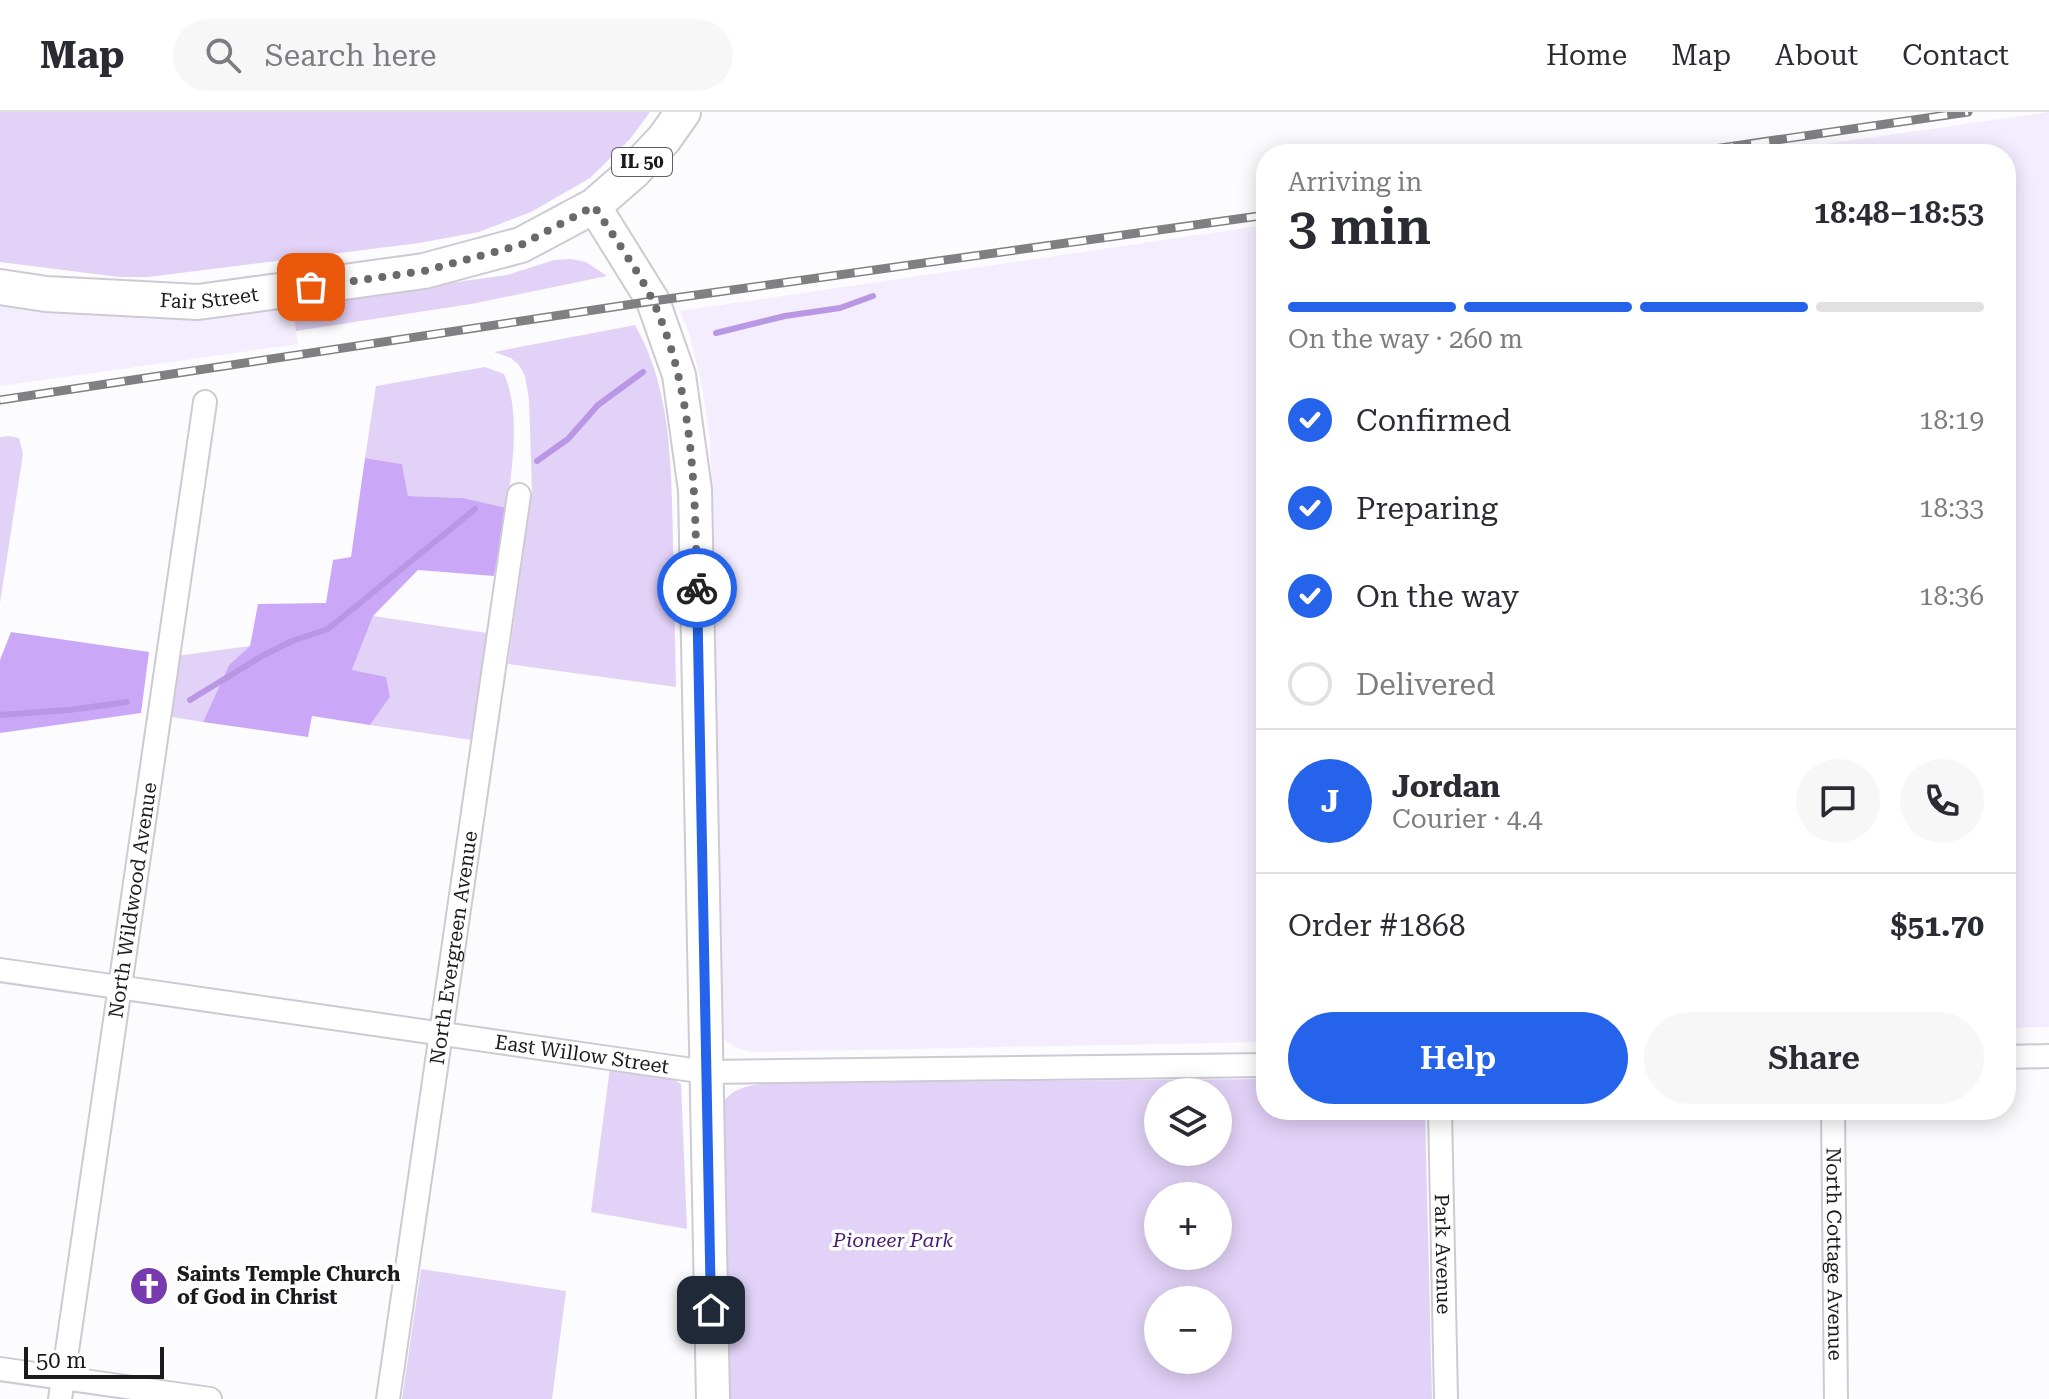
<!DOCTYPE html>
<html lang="en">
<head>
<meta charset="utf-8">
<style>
  body { margin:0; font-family:"Roboto Serif",serif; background:#f7f7f7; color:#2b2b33; height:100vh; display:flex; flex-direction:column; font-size:30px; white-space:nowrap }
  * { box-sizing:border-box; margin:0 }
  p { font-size:26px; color:#7c7c81 }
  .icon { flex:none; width:44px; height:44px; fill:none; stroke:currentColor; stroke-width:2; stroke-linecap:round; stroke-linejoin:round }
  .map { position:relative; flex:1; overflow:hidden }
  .panel { position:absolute; left:1256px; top:32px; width:760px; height:976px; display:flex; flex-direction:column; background:#fff; border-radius:32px; box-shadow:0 4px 20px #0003 }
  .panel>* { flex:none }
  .fabs { position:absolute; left:1144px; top:966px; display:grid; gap:16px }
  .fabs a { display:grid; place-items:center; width:88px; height:88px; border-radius:50%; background:#fff; box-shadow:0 4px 20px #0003; font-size:40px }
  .scale { position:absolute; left:24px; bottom:20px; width:140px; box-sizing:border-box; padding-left:8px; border:4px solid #1b1a1d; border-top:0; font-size:22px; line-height:28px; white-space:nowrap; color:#1b1a1d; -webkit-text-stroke:6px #fff; paint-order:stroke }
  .pin { position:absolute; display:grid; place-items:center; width:68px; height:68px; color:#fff; margin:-34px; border-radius:16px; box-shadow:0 4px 12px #0006 }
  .courier { position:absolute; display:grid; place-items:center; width:80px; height:80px; margin:-40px; border:6px solid #2563eb; border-radius:50%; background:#fff; color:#222; box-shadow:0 2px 10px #0007 }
  .head em { font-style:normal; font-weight:600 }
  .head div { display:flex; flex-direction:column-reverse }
  .head { display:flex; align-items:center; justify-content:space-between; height:136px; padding:0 32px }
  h1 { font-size:52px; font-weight:600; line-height:60px }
  .bar { display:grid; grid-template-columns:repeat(4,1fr); gap:12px 8px; align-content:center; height:96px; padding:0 32px }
  .bar i { height:10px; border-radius:6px; background:#e1e1e2 }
  .bar .current { background:#2563eb }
  .bar p { grid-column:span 4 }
  .line { display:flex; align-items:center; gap:20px; padding:0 32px; border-top:2px solid #e1e1e2 }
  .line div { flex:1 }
  .round { display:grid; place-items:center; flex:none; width:84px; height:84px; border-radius:42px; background:#f7f7f7 }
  ol { padding:0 32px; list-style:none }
  li { display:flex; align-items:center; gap:24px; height:88px }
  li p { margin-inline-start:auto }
  li .icon { padding:8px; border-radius:50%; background:#2563eb; color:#fff; stroke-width:4 }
  li:last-child { color:#7c7c81 }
  li i { width:44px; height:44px; border:4px solid #e1e1e2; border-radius:50% }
  .primary-button { display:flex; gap:16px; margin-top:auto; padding:16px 32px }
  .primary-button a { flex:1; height:92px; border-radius:48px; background:#2563eb; color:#fff; font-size:32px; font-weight:600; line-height:92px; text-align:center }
  .primary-button a+a { background:#f7f7f7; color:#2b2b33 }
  header { display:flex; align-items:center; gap:48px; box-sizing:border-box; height:112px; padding:0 40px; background:#fff; border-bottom:2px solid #e1e1e2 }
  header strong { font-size:38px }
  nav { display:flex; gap:44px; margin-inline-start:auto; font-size:28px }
  .search { width:560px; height:72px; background:#f7f7f7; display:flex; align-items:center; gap:20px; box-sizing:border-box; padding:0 28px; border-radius:44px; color:#7c7c81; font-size:30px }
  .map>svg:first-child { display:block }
</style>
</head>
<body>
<header>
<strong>Map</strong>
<div class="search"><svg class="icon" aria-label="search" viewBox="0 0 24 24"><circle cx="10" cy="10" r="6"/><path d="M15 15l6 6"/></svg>Search here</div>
<nav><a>Home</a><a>Map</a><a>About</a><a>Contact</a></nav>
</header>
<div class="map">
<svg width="2049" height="1287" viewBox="0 0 2049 1287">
  <rect width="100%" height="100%" fill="#fcfbfe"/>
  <g fill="#f4edfe">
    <polygon points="2049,0 2049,915 2006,916 2006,42 1756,42"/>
    <polygon points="1266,113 1266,930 752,940 737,936 725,928 719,914 710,327 702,274 689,221 680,199"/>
    <polygon points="0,187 104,202 145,205 177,205 292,193 298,232 0,274"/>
  </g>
  <g fill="#e2d2f8" fill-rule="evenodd">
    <polygon points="0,0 650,0 630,27 590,66 531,100 479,120 419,131 148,165 119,165 0,150"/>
    <polygon points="571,147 586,150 607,164 471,192 296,219 292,193 507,163 554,148"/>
    <path d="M 635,213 C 672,278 671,354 673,428 C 674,477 675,526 676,575 L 508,552 L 532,380 L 529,287 L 525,264 L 519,253 L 511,246 L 494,240 Z"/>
    <path d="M 485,255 L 504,262 C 521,300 512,356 507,396 L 463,386 L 408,384 L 402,352 L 365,346 L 376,274 Z"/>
    <polygon points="9,324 19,326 23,342 0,491 0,325"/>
    <polygon points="373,504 487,521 472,628 370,613 390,585 352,558"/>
    <polygon points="250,534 229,553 203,610 166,604 176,544"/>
    <polygon points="610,956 668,964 681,972 687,1117 591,1100"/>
    <path d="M 1266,967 L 1266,998 L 1425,998 L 1432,1287 L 726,1287 L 719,997 C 730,975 749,973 773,971 ZM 1158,980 L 1218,980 L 1218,1040 L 1158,1040 ZM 1158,1084 L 1218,1084 L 1218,1144 L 1158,1144 ZM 1158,1188 L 1218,1188 L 1218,1248 L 1158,1248 Z"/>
    <polygon points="421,1157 566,1179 552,1287 402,1287"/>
  </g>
  <g fill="#cba8f7">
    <polygon points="365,346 402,352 408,384 463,386 507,396 494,464 418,458 373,504 352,558 386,565 390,585 370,613 312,604 308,625 203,610 229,553 250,534 258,492 326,491 333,448 351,445"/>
    <polygon points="11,520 149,540 141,601 0,621 0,548"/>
  </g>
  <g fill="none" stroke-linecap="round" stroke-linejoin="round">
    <g stroke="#ba97e5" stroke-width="6">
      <polyline points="716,221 785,204 840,196 873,184"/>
      <polyline points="537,349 568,327 598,293 643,260"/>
      <polyline points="190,588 262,544 292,529 328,517 475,397"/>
      <polyline points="0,603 69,598 127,590"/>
    </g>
    <g stroke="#cdcad3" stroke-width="26">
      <g id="minor">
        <path id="s1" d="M 0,858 L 706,960 L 1266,953"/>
        <polyline points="2006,945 2049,944"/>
        <path id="s2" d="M 1440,998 L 1446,1287"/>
        <path id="s3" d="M 1833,998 L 1836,1287"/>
        <polyline points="0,1257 210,1287"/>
        <path id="s4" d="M 60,1287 L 205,290"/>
        <path id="s5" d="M 388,1287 L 519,383"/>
      </g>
    </g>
    <g stroke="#cdcad3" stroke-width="36">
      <polyline id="secondary" points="594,94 653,189 679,263 695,378 713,1287"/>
    </g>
    <g stroke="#cdcad3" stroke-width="38">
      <g id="primary">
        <path id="s6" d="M 0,175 L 46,182 L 198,190 L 424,159 L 521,133 L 594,94 L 633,60 L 664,27 L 683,0"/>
      </g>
    </g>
    <use href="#minor" stroke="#fff" stroke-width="22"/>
    <use href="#secondary" stroke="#fff" stroke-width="32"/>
    <use href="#primary" stroke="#fff" stroke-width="34"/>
    <g stroke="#807f82" stroke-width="9">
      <g id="rail">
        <polyline points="1680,42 1968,0"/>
        <polyline points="0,288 653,189 1266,103"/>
      </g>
    </g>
    <use href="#rail" stroke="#fff" stroke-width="6" stroke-dasharray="18" stroke-linecap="butt"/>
  </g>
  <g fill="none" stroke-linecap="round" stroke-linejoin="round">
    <path stroke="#6a696c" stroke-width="8" stroke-dasharray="0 14.4" d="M 311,175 L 424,159 L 521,133 L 594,94 C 613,124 636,155 652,187 C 694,276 695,380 697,476"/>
    <polyline stroke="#2563eb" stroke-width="10" points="697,476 711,1198"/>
  </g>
  <defs>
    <g id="church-disc" transform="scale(2)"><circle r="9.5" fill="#773aaf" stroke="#fff"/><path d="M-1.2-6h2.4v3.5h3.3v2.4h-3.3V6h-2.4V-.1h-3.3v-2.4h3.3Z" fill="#fff"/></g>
  </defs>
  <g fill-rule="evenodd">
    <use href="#church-disc" x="149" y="1174"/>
  </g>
  <g text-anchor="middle" stroke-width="7" stroke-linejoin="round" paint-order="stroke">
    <rect fill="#fff" stroke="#5f5f61" stroke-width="2" x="612" y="36" width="60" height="28" rx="6"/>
    <g font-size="18" font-weight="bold" fill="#1b1a1d">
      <text x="642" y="56">IL 50</text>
    </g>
    <g font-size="20" fill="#1b1a1d" stroke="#fff">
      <text dy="7" stroke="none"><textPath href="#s6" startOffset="210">Fair Street</textPath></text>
      <text dy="7" stroke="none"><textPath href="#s4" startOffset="504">North Wildwood Avenue</textPath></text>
      <text dy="7" stroke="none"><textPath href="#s5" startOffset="456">North Evergreen Avenue</textPath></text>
      <text dy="7" stroke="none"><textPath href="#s1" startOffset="588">East Willow Street</textPath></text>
      <text dy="7" stroke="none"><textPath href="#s3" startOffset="144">North Cottage Avenue</textPath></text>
      <text dy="7" stroke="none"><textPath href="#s2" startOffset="144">Park Avenue</textPath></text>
    </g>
    <g font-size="20" font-style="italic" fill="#4b1a75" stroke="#fff">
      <text x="893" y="1135">Pioneer Park</text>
    </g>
    <g font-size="20" font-weight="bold" fill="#1b1a1d" stroke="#fff" text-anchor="start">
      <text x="177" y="1169">Saints Temple Church<tspan x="177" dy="23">of God in Christ</tspan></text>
    </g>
  </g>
</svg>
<div class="fabs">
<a><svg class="icon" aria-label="layers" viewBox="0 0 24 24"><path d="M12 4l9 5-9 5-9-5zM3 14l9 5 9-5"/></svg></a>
<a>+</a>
<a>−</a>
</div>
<div class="scale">50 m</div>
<div class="pin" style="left:311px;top:175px;background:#ea580c"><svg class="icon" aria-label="bag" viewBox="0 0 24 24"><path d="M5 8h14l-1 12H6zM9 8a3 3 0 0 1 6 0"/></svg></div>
<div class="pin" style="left:711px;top:1198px;background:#1f2937"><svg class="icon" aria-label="home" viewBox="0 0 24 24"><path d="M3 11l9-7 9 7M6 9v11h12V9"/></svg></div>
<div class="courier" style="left:697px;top:476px"><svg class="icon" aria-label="bike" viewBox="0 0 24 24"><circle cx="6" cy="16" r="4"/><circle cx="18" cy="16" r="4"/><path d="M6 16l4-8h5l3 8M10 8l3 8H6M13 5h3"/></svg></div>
<section class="panel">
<div class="head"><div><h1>3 min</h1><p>Arriving in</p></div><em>18:48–18:53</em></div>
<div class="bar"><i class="current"></i><i class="current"></i><i class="current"></i><i></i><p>On the way · 260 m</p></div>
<ol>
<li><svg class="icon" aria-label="check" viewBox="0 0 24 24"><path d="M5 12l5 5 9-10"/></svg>Confirmed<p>18:19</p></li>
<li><svg class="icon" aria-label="check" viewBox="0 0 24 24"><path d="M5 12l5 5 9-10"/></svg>Preparing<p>18:33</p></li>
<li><svg class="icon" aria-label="check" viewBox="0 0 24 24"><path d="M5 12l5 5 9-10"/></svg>On the way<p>18:36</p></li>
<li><i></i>Delivered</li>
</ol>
<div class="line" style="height:144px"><b class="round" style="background:#2563eb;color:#fff">J</b><div><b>Jordan</b><p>Courier · 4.4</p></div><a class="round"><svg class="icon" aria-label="chat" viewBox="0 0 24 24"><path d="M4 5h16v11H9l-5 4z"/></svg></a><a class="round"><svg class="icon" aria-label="phone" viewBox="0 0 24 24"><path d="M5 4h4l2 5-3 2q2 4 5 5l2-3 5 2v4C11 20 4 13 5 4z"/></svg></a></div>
<div class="line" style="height:104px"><div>Order #1868</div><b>$51.70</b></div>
<div class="primary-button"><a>Help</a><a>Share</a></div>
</section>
</div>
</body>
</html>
